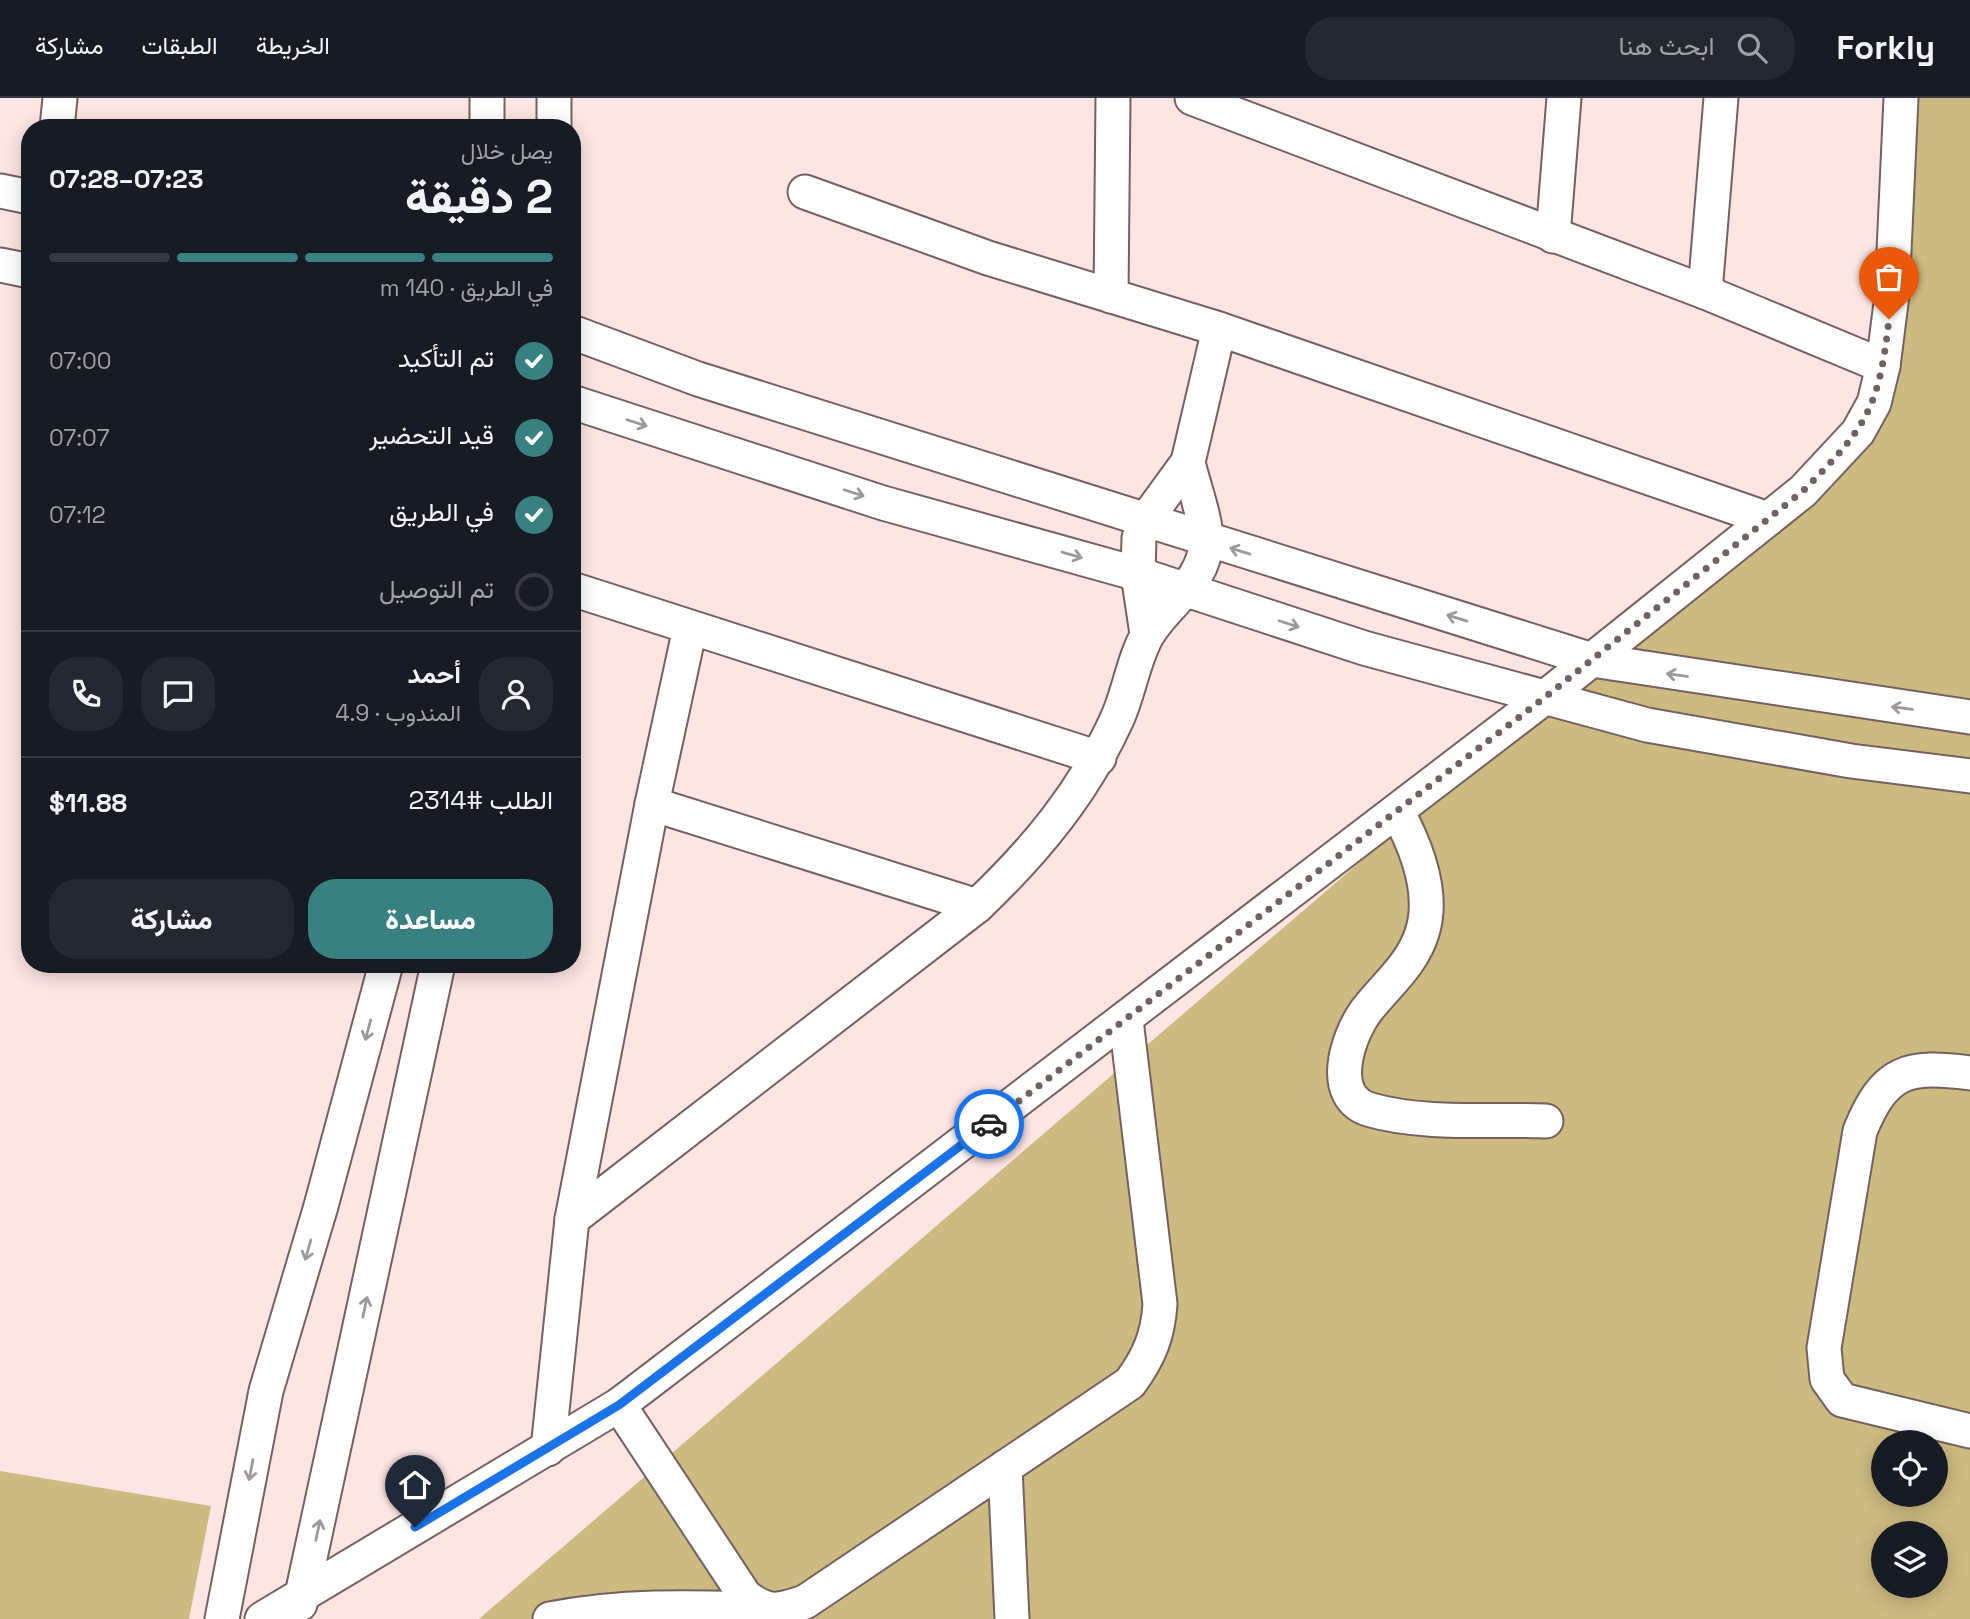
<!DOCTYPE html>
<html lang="ar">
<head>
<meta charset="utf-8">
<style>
  body { margin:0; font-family:"Space Grotesk",Vazirmatn,sans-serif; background:#242831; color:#f1f3f6; direction:rtl; height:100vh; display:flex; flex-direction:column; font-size:26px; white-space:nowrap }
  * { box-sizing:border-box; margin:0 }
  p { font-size:23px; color:#9ea1a6 }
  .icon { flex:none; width:38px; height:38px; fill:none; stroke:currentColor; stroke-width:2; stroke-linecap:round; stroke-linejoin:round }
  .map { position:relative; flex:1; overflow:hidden; direction:ltr }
  .sheet { position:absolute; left:21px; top:21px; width:560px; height:854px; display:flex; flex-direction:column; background:#171b24; border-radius:28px; box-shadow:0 4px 18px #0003; direction:rtl }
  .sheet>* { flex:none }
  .fabs { position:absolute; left:1871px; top:1332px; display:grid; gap:14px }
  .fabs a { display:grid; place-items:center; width:77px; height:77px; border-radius:50%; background:#171b24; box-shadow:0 4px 18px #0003; font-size:35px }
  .pin { position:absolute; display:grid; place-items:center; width:60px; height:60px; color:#fff; margin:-72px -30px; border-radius:50% 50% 50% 0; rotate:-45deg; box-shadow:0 0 7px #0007 }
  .pin .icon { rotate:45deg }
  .courier { position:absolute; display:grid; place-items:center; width:70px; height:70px; margin:-35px; border:5px solid #1a73e8; border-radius:50%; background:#fff; color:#222; box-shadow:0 2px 9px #0007 }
  .headline em { font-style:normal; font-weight:800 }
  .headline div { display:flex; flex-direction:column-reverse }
  .headline { display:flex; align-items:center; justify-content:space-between; height:119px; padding:0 28px }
  h1 { font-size:46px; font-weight:800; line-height:52px }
  .bar { display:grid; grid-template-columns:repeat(4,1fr); gap:10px 7px; align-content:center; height:84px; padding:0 28px }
  .bar i { height:9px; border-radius:5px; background:#363941 }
  .bar .on { background:#398181 }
  .bar p { grid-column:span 4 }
  .line { display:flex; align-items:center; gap:18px; padding:0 28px; border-top:2px solid #363941 }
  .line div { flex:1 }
  .round { display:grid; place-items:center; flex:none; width:74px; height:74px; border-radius:28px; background:#242831 }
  ol { padding:0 28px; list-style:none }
  li { display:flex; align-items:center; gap:21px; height:77px }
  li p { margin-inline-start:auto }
  li .icon { padding:7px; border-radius:50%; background:#398181; color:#fff; stroke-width:4 }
  li:last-child { color:#9ea1a6 }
  li i { width:38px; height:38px; border:4px solid #363941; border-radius:50% }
  .cta { display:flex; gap:14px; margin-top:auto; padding:14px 28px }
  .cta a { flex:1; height:80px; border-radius:28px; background:#398181; color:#fff; font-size:28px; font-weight:800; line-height:80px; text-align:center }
  .cta a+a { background:#242831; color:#f1f3f6 }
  header { display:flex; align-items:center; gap:42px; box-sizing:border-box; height:98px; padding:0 35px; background:#171b24; border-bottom:2px solid #363941 }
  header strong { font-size:33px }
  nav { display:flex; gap:38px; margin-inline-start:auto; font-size:24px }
  .search { width:490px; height:63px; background:#242831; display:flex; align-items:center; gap:18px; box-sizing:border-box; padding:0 24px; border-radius:28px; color:#9ea1a6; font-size:26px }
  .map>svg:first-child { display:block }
</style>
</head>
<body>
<header>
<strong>Forkly</strong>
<div class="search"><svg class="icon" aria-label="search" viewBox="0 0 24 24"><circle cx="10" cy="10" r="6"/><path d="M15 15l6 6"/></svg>ابحث هنا</div>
<nav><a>الخريطة</a><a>الطبقات</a><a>مشاركة</a></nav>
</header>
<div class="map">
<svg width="1970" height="1521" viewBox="0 0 1970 1521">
  <rect width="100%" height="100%" fill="#fde5e3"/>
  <g fill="#cdba81" fill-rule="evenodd">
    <path d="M 1918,0 L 1970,0 L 1970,1521 L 479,1521 L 1886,312 ZM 1883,1344 L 1936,1344 L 1936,1396 L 1883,1396 ZM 1883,1435 L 1936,1435 L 1936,1488 L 1883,1488 Z"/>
    <polygon points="0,1373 211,1408 189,1521 0,1521"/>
  </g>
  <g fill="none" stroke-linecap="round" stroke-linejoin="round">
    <g stroke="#75615f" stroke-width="37">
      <g id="minor">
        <polyline points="554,0 554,30"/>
        <polyline points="1192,0 1705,194 1883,268"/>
        <polyline points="57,30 60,0"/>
        <polyline points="487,30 487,0"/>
        <polyline points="0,93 30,99"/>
        <polyline points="805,94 988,160 1219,231 1768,421"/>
        <polyline points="1553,138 1564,0"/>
        <polyline points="0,167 30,173"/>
        <polyline points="1705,194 1721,0"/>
        <polyline points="1111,198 1113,0"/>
        <polyline points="572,234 698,281 1592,562 1970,619"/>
        <polyline points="572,304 883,405 1138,476 1364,550 1647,627 1851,663 1970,678"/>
        <polyline points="572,491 1099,660"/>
        <polyline points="1147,536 1138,476 1139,440 1145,423 1188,364 1219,231"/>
        <polyline points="652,706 977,808"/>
        <path d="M 1397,713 C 1416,748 1435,795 1422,835 C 1412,867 1386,887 1366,913 C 1347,939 1327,1000 1371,1012 C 1423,1027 1492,1021 1546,1023"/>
        <path d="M 1970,975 C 1907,967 1885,972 1860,1033 L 1824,1250 L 1827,1281 L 1842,1302 L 1970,1333"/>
        <path d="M 572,1121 L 977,808 C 1035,753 1084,694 1117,621 C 1129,595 1134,559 1148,536 C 1166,505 1206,484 1206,442 C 1206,420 1193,387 1188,364"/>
        <path d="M 619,1307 L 745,1498 C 768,1516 778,1513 805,1504 L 1130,1285 C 1149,1259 1158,1238 1160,1206 L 1126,922"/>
        <polyline points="548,1351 572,1121 652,706 690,530"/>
        <polyline points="1005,1369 1012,1521"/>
        <polyline points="300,1506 438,866"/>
        <polyline points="222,1521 266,1293 321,1108 386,866"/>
        <polyline points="262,1521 619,1307 1544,600 1803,393 1858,334 1874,305 1883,268 1892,197 1901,0"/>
        <path d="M 550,1521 C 621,1507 690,1509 762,1511"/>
      </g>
    </g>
    <use href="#minor" stroke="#fff" stroke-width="33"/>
  </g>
  <defs><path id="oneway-shaft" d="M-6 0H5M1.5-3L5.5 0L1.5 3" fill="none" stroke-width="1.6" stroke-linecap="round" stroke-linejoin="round" transform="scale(1.75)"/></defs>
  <g stroke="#9c9998">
    <use href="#oneway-shaft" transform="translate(637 325) rotate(18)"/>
    <use href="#oneway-shaft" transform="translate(854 395) rotate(18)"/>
    <use href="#oneway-shaft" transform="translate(1240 453) rotate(-163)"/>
    <use href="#oneway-shaft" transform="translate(1072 457) rotate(16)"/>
    <use href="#oneway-shaft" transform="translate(1457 520) rotate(-163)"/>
    <use href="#oneway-shaft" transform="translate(1289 526) rotate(18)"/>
    <use href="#oneway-shaft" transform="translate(1677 577) rotate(-172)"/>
    <use href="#oneway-shaft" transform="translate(1902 610) rotate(-172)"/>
    <use href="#oneway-shaft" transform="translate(368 932) rotate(105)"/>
    <use href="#oneway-shaft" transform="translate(308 1152) rotate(106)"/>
    <use href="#oneway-shaft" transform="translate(365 1209) rotate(-78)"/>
    <use href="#oneway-shaft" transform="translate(251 1372) rotate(101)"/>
    <use href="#oneway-shaft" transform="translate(318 1432) rotate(-78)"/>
  </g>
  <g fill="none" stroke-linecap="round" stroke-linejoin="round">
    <path stroke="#706261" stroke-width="7" stroke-dasharray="0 12.6" d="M 989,1026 L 1544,600 L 1803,393 C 1866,330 1879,311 1889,221"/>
    <polyline stroke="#1a73e8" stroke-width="9" points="415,1429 619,1307 989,1026"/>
  </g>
</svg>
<div class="fabs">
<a><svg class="icon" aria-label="locate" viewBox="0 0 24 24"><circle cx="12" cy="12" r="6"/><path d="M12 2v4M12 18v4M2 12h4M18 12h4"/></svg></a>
<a><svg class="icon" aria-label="layers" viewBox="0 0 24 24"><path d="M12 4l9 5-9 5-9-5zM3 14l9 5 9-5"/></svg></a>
</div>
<div class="pin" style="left:1889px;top:221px;background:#ea580c"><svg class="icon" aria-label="bag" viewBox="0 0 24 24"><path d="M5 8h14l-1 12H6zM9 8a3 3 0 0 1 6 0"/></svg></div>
<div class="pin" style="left:415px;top:1429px;background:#1f2937"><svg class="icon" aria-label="home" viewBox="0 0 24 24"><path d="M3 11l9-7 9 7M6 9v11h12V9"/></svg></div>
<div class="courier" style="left:989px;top:1026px"><svg class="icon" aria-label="car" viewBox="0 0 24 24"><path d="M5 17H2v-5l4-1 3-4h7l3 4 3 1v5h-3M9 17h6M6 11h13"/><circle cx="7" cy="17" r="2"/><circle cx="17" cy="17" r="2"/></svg></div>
<section class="sheet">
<div class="headline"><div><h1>2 دقيقة</h1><p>يصل خلال</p></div><em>07:23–07:28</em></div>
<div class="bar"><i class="on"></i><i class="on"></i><i class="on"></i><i></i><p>في الطريق · 140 m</p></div>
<ol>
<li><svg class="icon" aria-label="check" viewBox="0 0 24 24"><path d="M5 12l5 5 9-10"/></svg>تم التأكيد<p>07:00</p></li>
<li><svg class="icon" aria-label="check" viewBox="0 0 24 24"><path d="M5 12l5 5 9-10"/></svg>قيد التحضير<p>07:07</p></li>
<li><svg class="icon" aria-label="check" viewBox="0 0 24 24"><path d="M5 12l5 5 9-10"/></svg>في الطريق<p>07:12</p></li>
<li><i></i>تم التوصيل</li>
</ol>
<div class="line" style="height:126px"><a class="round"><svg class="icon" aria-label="person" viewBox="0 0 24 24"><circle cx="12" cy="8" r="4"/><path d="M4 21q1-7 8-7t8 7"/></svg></a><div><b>أحمد</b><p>المندوب · 4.9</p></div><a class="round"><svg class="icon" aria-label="chat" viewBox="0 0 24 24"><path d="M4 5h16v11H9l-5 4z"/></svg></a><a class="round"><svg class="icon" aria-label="phone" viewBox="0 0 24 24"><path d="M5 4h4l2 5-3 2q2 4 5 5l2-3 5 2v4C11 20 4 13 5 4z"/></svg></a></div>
<div class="line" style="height:91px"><div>الطلب #2314</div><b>$11.88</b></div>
<div class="cta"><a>مساعدة</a><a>مشاركة</a></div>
</section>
</div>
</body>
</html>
